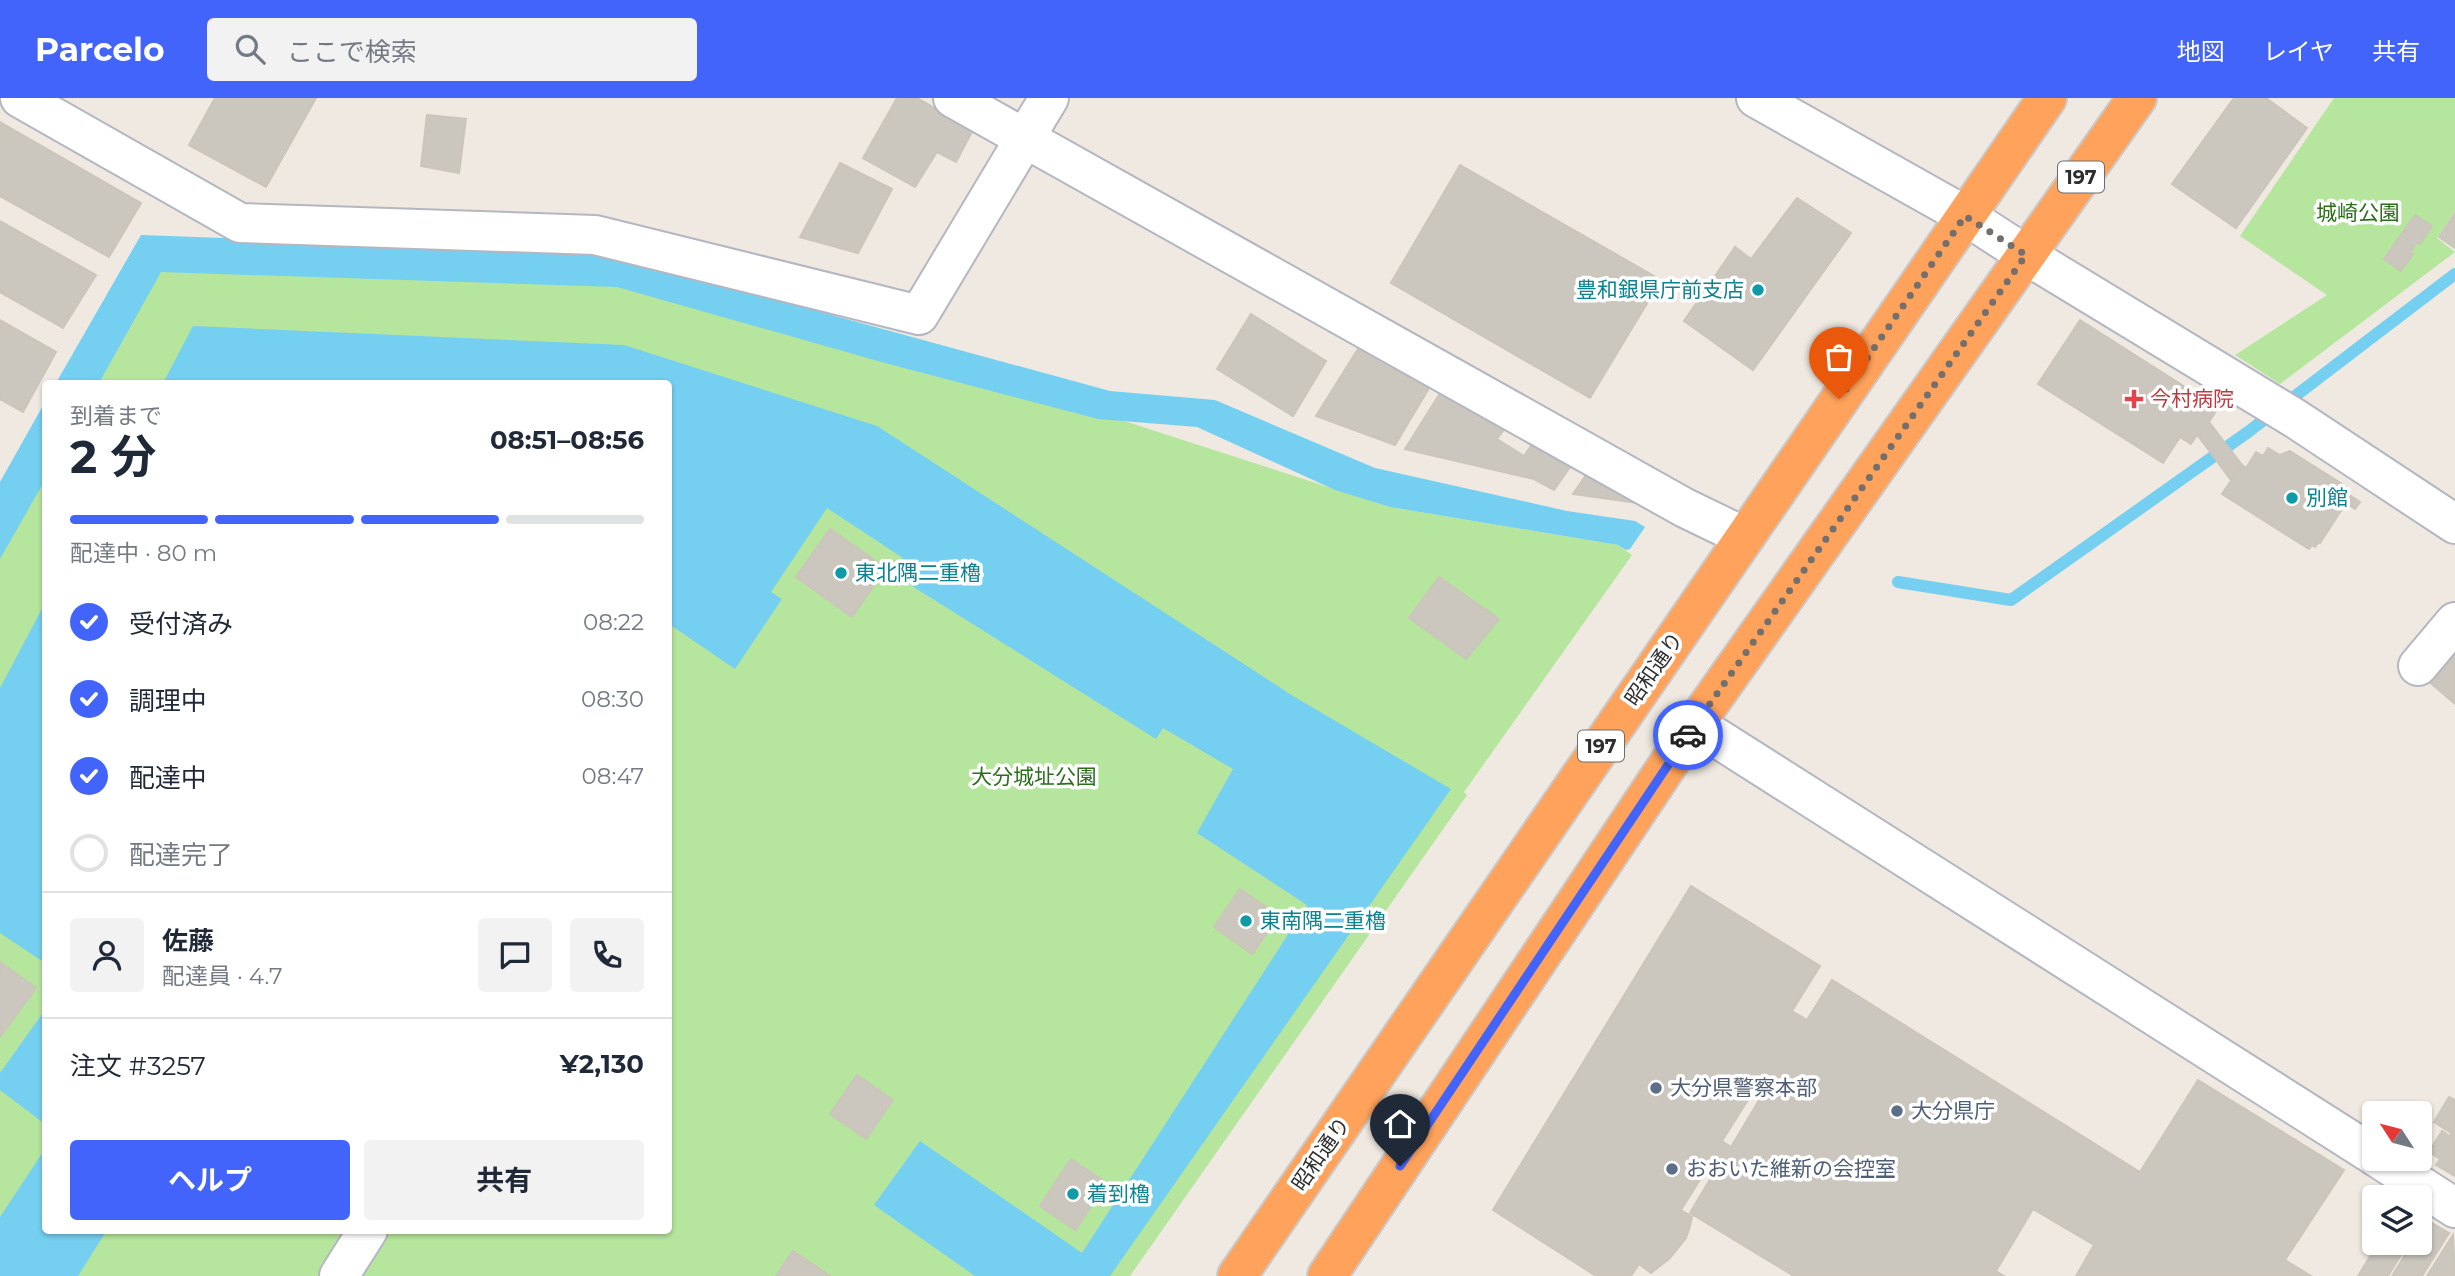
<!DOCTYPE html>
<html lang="ja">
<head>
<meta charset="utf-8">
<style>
  body { margin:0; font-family:Montserrat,"Noto Sans JP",sans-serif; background:#f2f2f3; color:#1f2937; height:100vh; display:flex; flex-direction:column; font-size:26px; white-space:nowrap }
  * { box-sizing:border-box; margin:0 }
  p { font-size:23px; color:#747a83 }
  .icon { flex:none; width:38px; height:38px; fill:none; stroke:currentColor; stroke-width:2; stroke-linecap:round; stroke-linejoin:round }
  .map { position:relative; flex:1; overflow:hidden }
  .details { position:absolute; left:42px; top:282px; width:630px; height:854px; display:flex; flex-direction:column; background:#fff; border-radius:7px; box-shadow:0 2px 5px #0004 }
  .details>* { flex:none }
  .needle { width:46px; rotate:306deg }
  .buttons { position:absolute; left:2362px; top:1003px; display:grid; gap:14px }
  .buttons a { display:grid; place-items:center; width:70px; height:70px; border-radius:7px; background:#fff; box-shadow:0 2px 5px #0004; font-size:35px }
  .pin { position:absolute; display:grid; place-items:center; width:60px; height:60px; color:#fff; margin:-72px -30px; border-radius:50% 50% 50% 0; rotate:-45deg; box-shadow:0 0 7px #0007 }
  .pin .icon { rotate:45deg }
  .courier { position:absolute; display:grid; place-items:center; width:70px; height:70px; margin:-35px; border:5px solid #4264fb; border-radius:50%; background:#fff; color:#222; box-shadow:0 2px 9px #0007 }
  .head em { font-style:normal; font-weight:700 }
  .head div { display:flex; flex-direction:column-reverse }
  .head { display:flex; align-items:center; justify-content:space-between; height:119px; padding:0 28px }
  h1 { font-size:46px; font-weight:700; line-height:52px }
  .bar { display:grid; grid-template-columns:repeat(4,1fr); gap:10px 7px; align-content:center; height:84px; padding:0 28px }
  .bar i { height:9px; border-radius:5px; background:#e0e1e3 }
  .bar .selected { background:#4264fb }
  .bar p { grid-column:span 4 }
  .line { display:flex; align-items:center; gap:18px; padding:0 28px; border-top:2px solid #e0e1e3 }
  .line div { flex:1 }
  .round { display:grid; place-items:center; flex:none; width:74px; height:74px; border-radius:7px; background:#f2f2f3 }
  ol { padding:0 28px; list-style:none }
  li { display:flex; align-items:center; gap:21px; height:77px }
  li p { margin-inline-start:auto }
  li .icon { padding:7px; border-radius:50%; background:#4264fb; color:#fff; stroke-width:4 }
  li:last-child { color:#747a83 }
  li i { width:38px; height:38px; border:4px solid #e0e1e3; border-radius:50% }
  .cta { display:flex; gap:14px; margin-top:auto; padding:14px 28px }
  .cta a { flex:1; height:80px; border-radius:7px; background:#4264fb; color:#fff; font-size:28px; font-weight:700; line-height:80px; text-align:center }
  .cta a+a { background:#f2f2f3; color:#1f2937 }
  header { display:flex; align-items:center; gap:42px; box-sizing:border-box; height:98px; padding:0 35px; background:#4264fb; color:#fff }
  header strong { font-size:33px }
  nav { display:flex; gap:38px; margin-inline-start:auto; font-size:24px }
  .search { width:490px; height:63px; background:#f2f2f3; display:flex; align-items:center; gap:18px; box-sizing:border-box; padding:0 24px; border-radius:7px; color:#747a83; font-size:26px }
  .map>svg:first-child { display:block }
</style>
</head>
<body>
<header>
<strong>Parcelo</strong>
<div class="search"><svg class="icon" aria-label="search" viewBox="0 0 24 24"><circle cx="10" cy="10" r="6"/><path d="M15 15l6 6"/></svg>ここで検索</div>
<nav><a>地図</a><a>レイヤ</a><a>共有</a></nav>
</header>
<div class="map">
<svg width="2455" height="1178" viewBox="0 0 2455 1178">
  <rect width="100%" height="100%" fill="#efe9e1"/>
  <g fill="#b6e59e">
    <polygon points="2334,0 2455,0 2455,113 2437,140 2455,154 2280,286 2235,257 2327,197 2240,138"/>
    <polygon points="148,149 614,158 1390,409 1618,447 1632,457 1464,694 1467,697 1130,1178 0,1178 0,390 45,315 46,1132 668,1132 668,285 64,285"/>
  </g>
  <g fill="#75cff0">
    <polygon points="141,137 601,154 1110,293 1215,302 1375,370 1567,413 1635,423 1645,429 1630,451 1626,452 1618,447 1390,409 1335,392 1197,329 1098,321 885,265 617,189 161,174 99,285 56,285"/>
    <polygon points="193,228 624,247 877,328 1293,598 1451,691 1110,1178 975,1178 874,1107 920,1043 1082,1155 1307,807 1197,735 1233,671 1163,630 1156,641 893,476 903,460 827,410 771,494 782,501 735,571 669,526 668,285 163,285"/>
    <polygon points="45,304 45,382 0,461 0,384"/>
    <polygon points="45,505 45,865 0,835 0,590"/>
    <polygon points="45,912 45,1026 0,992 0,975"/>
    <polygon points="45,1051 46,1132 107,1132 78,1178 0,1178 0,1119"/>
  </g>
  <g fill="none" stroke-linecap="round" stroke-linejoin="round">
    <polyline stroke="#75cff0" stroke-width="12" points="1898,484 2011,502 2248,334 2455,176"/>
  </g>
  <g fill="#cbc7bf" stroke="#cbc5ba" stroke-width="2" fill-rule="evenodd">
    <polygon points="215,0 316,0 266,89 189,47"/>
    <polygon points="897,0 917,0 973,32 956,64 937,54 915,89 863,60"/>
    <polygon points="2234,0 2266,0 2307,30 2236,130 2172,86"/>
    <polygon points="427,17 466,21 459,75 421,68"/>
    <polygon points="0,24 141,105 109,159 0,98"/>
    <polygon points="840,65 892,91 858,155 800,139"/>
    <polygon points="1460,67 1661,182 1590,300 1391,185"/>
    <polygon points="1797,100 1851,135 1753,272 1684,223 1735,149 1751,161"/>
    <polygon points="2455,115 2455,150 2439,139"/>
    <polygon points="2415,117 2432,128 2420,146 2417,144 2410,154 2413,156 2401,173 2384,161"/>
    <polygon points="0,123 96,177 63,230 0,194"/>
    <polygon points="1251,216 1326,263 1293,318 1217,271"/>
    <polygon points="0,222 56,254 23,314 0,301"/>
    <polygon points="2080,222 2218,310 2199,339 2197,337 2191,346 2180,339 2163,365 2038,286"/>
    <polygon points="1366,238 1435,280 1395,347 1316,318"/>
    <polygon points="1444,289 1506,329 1497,341 1524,358 1533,345 1570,369 1554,392 1534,381 1405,351"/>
    <polygon points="2209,324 2242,367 2231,382 2199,339"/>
    <polygon points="2268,350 2280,357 2290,353 2347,389 2348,396 2360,404 2355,411 2346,405 2320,445 2319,444 2315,449 2312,447 2309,451 2222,396 2242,367 2246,370 2256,354 2263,358"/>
    <polygon points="1593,367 1638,405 1573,396"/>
    <polygon points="830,431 886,470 852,519 796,479"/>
    <polygon points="1439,479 1499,521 1466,561 1409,520"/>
    <polygon points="2455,549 2455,606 2427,582"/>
    <path d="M 1691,788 L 1820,868 L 1792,913 L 1807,922 L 1832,882 L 2140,1074 L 2198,982 L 2344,1072 L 2285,1162 L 2311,1178 L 2076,1178 L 2094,1147 L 2033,1111 L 1996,1173 L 2004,1178 L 1794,1178 L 1690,1115 L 1718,1068 L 1711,1064 L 1681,1112 L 1692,1119 L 1690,1128 L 1686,1140 L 1670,1160 L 1651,1175 L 1639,1166 L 1631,1178 L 1596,1178 L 1493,1112 ZM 1765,975 L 1773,979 L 1731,1049 L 1722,1043 Z"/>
    <polygon points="1240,791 1279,818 1252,856 1214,829"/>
    <polygon points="0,864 36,890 0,939"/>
    <polygon points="857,977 893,1002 866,1041 830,1016"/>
    <polygon points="2449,999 2455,1002 2455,1078 2436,1067 2440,1061 2429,1054 2442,1033 2451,1039 2451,1035 2434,1024"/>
    <polygon points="1071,1061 1107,1085 1075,1132 1040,1108"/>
    <polygon points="2427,1122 2449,1135 2422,1178 2392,1178 2413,1144 2420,1144 2420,1133"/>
    <polygon points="2453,1137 2455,1178 2427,1178"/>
    <polygon points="2379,1144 2409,1144 2388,1178 2358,1178"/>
    <polygon points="793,1153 830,1178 776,1178"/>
  </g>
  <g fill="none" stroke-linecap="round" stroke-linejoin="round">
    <g stroke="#b4b7c1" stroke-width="42">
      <g id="minor">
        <polyline points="20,0 240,125 595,137 919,217 1049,0"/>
        <polyline points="953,0 1685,410 1745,439"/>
        <polyline points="1756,0 1966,118 2026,157 2296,321 2455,426"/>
        <polyline points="2418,568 2455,524"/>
        <polyline points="1695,626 2375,1058"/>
        <polyline points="2378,1060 2455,1110"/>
        <polyline points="339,1178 368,1132"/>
      </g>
    </g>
    <g stroke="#c9c9c9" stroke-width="42">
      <g id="highway">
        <polyline points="1237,1178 2047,0"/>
        <polyline points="1327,1178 1695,626 2137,0"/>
      </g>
    </g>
    <use href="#minor" stroke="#fff" stroke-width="38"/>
    <use href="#highway" stroke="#ffa35c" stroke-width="38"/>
  </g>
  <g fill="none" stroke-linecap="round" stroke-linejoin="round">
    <polyline stroke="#726f6d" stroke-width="7" stroke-dasharray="0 12.6" points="1688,637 2026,157 1965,118 1839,301"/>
    <polyline stroke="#4264fb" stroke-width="9" points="1400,1068 1688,637"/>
  </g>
  <g fill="#0f9aa8" stroke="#fff" stroke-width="2.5">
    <circle cx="1758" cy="192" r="7"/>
    <circle cx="2292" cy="400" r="7"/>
    <circle cx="841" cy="475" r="7"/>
    <circle cx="1246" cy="823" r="7"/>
    <circle cx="1073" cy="1096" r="7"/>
  </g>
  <path fill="#e0444e" stroke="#fff" stroke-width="2.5" d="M2130.5 290.5h7v7h7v7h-7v7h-7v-7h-7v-7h7z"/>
  <g fill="#5c6f8a" stroke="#fff" stroke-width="2.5">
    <circle cx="1656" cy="990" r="7"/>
    <circle cx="1897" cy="1013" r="7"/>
    <circle cx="1672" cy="1071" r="7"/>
  </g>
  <g text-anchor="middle" stroke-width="7" stroke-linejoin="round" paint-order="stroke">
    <g fill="#fff" stroke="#6d6d6d" stroke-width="2">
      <rect x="2058" y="63.5" width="46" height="31" rx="5"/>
      <rect x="1578" y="632.5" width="46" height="31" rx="5"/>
    </g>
    <g font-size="19" font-weight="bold" fill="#2e2e2e">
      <text x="2081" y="86">197</text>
      <text x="1601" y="655">197</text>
    </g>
    <g font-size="21" fill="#2c6e1b" stroke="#fff">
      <text x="2358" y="122">城崎公園</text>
      <text x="1034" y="686">大分城址公園</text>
    </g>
    <g font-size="21" fill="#0d838f" stroke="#fff" text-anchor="start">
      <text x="1744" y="199" text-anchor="end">豊和銀県庁前支店</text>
      <text x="2306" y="407">別館</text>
      <text x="855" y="482">東北隅二重櫓</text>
      <text x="1260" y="830">東南隅二重櫓</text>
      <text x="1087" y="1103">着到櫓</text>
    </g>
    <g font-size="21" fill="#be3a42" stroke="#fff" text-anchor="start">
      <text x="2150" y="308">今村病院</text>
    </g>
    <g font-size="21" fill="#2e2e2e" stroke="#fff">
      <text transform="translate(1654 571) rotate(-55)" y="7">昭和通り</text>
      <text transform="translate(1321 1056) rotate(-55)" y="7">昭和通り</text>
    </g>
    <g font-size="21" fill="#4e5e75" stroke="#fff" text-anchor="start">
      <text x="1670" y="997">大分県警察本部</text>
      <text x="1911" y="1020">大分県庁</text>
      <text x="1686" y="1078">おおいた維新の会控室</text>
    </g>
  </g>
</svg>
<div class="buttons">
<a><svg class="needle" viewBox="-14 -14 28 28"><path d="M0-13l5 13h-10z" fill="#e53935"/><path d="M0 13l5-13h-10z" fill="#747a83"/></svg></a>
<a><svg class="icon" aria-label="layers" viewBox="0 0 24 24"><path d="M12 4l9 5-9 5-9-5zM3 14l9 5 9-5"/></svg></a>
</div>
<div class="pin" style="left:1839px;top:301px;background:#ea580c"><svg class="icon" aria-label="bag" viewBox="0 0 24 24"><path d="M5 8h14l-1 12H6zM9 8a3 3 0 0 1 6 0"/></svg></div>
<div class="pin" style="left:1400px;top:1068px;background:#1f2937"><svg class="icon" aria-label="home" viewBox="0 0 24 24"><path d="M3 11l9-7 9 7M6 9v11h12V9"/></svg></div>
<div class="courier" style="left:1688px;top:637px"><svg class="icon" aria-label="car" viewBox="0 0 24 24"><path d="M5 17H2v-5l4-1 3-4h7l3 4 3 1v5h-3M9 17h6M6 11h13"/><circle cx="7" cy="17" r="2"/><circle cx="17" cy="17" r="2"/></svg></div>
<section class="details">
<div class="head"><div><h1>2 分</h1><p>到着まで</p></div><em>08:51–08:56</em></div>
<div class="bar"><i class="selected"></i><i class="selected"></i><i class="selected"></i><i></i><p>配達中 · 80 m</p></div>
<ol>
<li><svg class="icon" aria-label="check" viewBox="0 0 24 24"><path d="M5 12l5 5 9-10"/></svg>受付済み<p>08:22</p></li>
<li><svg class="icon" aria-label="check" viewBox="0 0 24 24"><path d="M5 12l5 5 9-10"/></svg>調理中<p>08:30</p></li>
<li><svg class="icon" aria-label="check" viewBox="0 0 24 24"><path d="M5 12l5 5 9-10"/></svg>配達中<p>08:47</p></li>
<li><i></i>配達完了</li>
</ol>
<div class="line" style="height:126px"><a class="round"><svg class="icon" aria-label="person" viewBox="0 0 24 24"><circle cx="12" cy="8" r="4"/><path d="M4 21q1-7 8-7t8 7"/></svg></a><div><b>佐藤</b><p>配達員 · 4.7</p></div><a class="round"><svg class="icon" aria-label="chat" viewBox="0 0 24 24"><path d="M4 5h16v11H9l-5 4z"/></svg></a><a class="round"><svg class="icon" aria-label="phone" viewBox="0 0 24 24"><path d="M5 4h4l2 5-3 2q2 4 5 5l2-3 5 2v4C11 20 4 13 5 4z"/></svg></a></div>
<div class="line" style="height:91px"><div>注文 #3257</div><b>¥2,130</b></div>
<div class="cta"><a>ヘルプ</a><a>共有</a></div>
</section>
</div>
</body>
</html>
